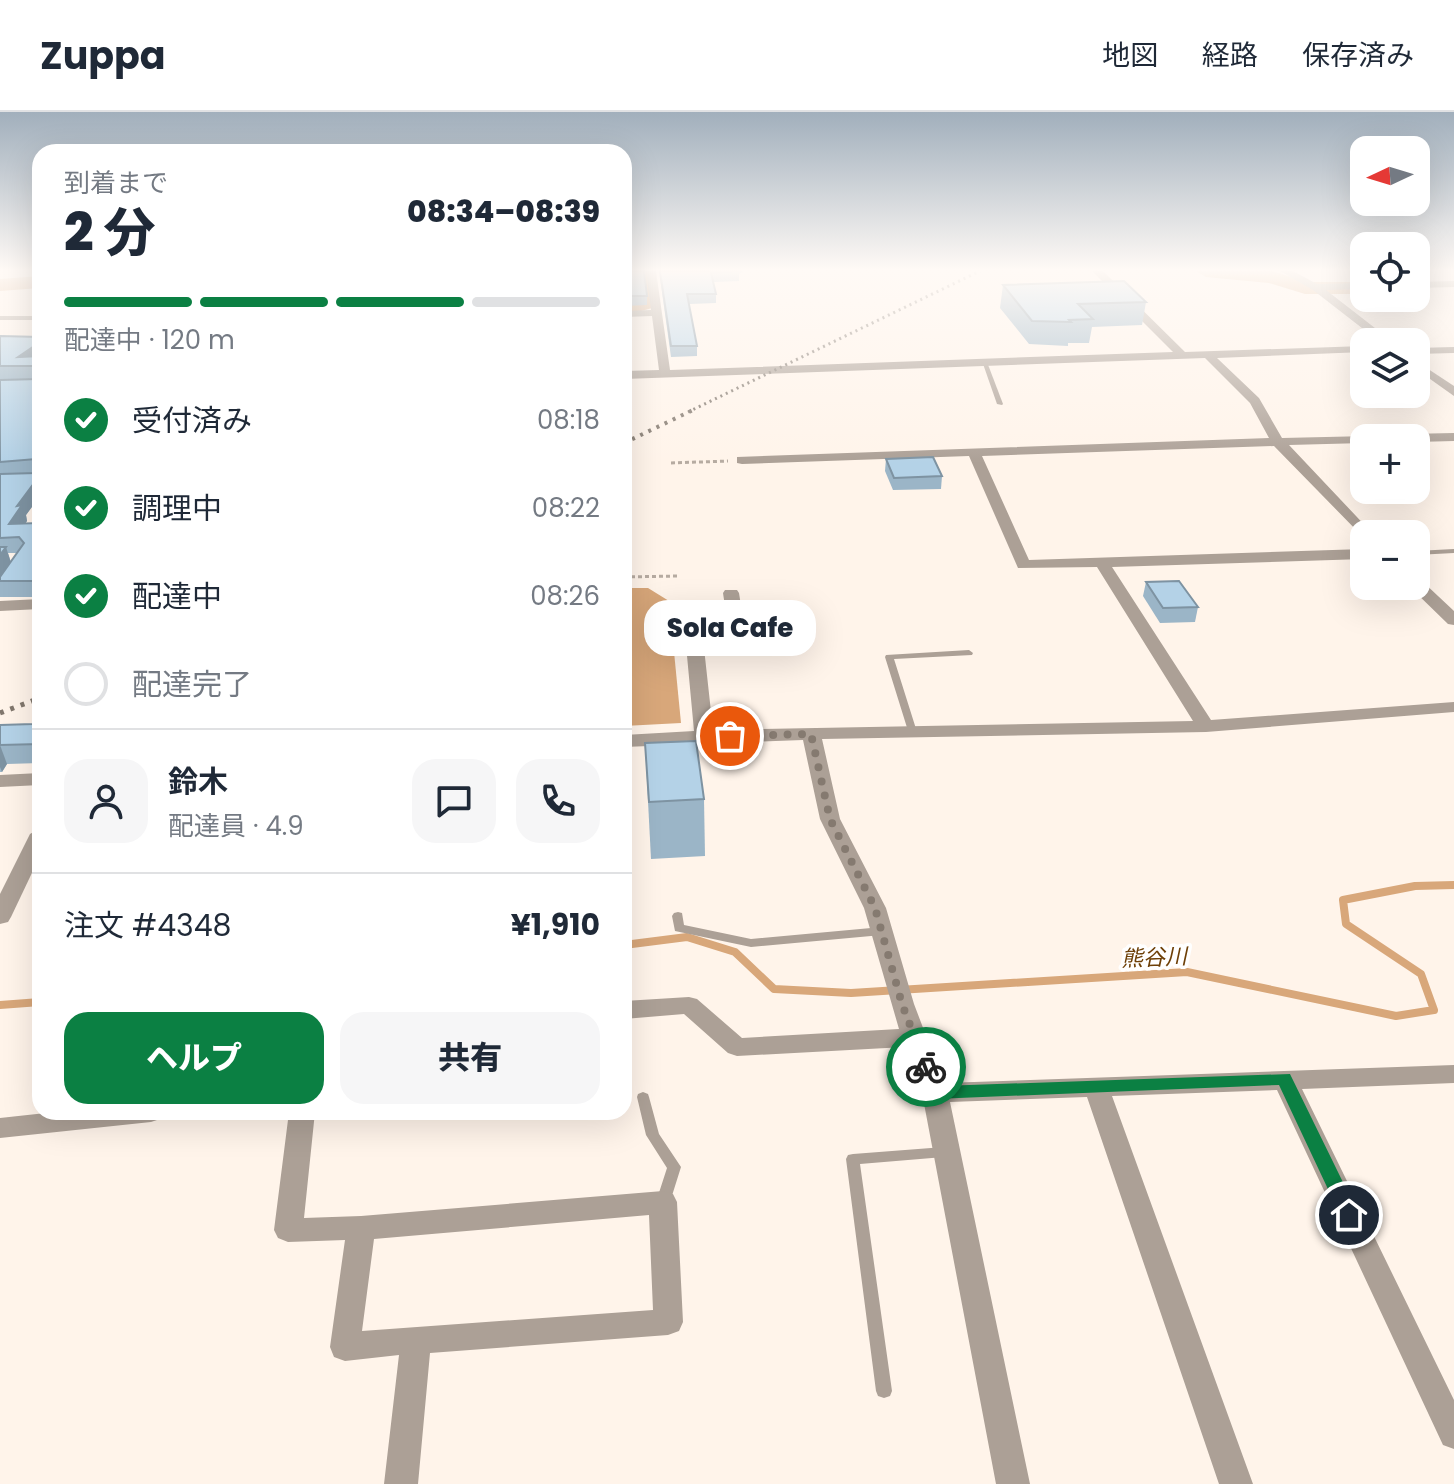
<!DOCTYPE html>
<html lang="ja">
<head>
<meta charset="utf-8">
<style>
  body { margin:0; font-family:Poppins,"Noto Sans JP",sans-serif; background:#f6f6f7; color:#1f2937; height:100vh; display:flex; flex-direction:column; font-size:30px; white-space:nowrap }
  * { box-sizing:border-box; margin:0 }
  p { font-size:26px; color:#747a83 }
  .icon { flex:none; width:44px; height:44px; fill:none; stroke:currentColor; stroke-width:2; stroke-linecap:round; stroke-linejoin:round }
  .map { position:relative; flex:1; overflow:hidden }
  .panel { position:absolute; left:32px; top:32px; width:600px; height:976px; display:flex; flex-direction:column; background:#fff; border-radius:24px; box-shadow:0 8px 32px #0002 }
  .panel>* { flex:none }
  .needle { width:52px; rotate:266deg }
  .fabs { position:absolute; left:1350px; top:24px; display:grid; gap:16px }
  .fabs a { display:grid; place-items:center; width:80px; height:80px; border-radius:16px; background:#fff; box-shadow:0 8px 32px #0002; font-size:40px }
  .pin { position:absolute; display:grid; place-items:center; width:68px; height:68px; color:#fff; margin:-34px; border:4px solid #fff; border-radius:50%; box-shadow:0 2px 8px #0007 }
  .courier { position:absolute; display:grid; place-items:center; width:80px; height:80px; margin:-40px; border:6px solid #0b8043; border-radius:50%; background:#fff; color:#222; box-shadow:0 2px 10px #0007 }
  .bubble { position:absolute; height:56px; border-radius:24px; background:#fff; box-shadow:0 8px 32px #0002; font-size:26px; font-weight:800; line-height:56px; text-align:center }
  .summary em { font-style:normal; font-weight:800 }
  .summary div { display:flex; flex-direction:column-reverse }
  .summary { display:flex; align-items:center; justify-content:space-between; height:136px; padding:0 32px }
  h1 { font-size:52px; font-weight:800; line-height:60px }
  .bar { display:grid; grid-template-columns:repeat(4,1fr); gap:12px 8px; align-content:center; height:96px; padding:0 32px }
  .bar i { height:10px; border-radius:6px; background:#e0e1e3 }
  .bar .current { background:#0b8043 }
  .bar p { grid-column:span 4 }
  .line { display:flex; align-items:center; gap:20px; padding:0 32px; border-top:2px solid #e0e1e3 }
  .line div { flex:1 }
  .round { display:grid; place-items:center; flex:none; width:84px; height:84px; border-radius:24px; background:#f6f6f7 }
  ol { padding:0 32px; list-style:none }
  li { display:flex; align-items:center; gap:24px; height:88px }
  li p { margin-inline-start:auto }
  li .icon { padding:8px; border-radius:50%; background:#0b8043; color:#fff; stroke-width:4 }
  li:last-child { color:#747a83 }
  li i { width:44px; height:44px; border:4px solid #e0e1e3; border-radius:50% }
  .action { display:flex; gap:16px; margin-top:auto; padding:16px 32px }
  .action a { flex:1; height:92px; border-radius:24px; background:#0b8043; color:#fff; font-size:32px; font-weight:800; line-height:92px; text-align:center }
  .action a+a { background:#f6f6f7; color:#1f2937 }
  header { display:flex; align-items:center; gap:48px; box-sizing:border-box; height:112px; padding:0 40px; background:#fff; border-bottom:2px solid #e0e1e3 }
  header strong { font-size:38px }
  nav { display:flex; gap:44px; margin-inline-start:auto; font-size:28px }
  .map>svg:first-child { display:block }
</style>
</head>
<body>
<header>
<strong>Zuppa</strong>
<nav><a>地図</a><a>経路</a><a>保存済み</a></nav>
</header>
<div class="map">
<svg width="1454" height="1372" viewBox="0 0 1454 1372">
  <rect width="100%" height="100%" fill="#fff4ea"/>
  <polygon fill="#d8a77a" points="624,476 648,476 669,489 681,611 624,614"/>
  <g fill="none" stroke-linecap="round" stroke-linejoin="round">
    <g stroke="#d8a77a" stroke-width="8">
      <polyline points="624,833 687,825 735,840 774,877 851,881 1187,860 1396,904 1434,898 1421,862 1346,812 1343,788 1415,774 1454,773"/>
      <polyline points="0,893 40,890"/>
    </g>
    <g fill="#d8a77a" fill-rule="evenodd">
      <polygon points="631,159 651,159 655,191 652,196 624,204 624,190 633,187"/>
      <polygon points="1196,159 1272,159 1307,170 1364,170 1364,182 1305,182 1269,171 1206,165"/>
      <polygon points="40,164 40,176 0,179 0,167"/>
    </g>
    <g stroke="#b6aba1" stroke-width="3" stroke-dasharray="4 3" stroke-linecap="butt">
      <polyline points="671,351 728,349"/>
      <polyline points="624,465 677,464"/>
    </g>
    <g fill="#aca096" fill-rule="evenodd">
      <rect x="0" y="204" width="40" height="4"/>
      <polygon points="982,249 987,250 1003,292 1002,293 997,292"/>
      <polygon points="1454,437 1454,441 1416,443 1416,439"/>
      <polygon points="969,538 973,541 972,543 894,547 917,620 912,623 909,622 885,545 886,543"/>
      <polygon points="678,800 682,801 684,813 751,827 882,815 886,816 888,819 886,822 882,823 751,835 675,819 672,804 674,801"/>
      <polygon points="643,980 648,982 649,985 659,1022 681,1055 670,1090 668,1094 663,1096 658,1094 656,1090 667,1056 646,1023 637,985 638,982"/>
      <polygon points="944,1035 949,1036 951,1040 949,1044 944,1045 860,1052 892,1279 890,1284 884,1286 878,1284 876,1279 846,1047 848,1043 853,1042"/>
    </g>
    <g fill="#aca096" fill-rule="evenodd">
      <polygon points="646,159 656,159 670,258 1173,240 1092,159 1103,159 1185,240 1364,234 1364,240 1217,246 1259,286 1282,326 1369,324 1364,326 1364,331 1289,333 1373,422 1364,422 1364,426 1274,334 982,344 1029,448 1364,437 1364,447 1112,455 1211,608 1454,590 1454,600 1206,620 822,627 840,707 886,796 914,892 944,971 1454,953 1454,971 1302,977 1454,1288 1454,1337 1443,1333 1277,978 1112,984 1253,1372 1219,1372 1087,985 950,990 1030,1372 996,1372 922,981 905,935 737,944 728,941 684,902 624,907 624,889 689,885 697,887 742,926 899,917 864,796 820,707 803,628 624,635 624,623 694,619 686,533 706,523 729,521 723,481 725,478 737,478 739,481 746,525 744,529 704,536 713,618 1193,609 1097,455 1018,456 969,344 742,352 737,351 737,345 1269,326 1250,291 1205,246 624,267 624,259 659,258 652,204 624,205 624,199 651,198"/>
      <polygon points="1280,159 1293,159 1317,172 1364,171 1364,177 1326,178 1393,230 1380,230 1313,178"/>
      <polygon points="1454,169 1454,175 1416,176 1416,170"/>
      <polygon points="1454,235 1454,241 1416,242 1416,236"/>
      <polygon points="1416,249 1454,274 1454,284 1416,257"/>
      <polygon points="1454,321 1454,329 1416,330 1416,326 1401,326 1407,322"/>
      <polygon points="1416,467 1422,469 1454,499 1454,513 1448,512 1410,475 1416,474"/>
      <polygon points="40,487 40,497 0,499 0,489"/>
      <polygon points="40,661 40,673 0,675 0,663"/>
      <polygon points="40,716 40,744 11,805 8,810 0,812 0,782 30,722"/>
      <polygon points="55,1000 164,1000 160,1007 151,1010 0,1026 0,1006"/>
      <path d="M 289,1000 L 315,1000 L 304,1106 L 361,1104 L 663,1079 L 673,1082 L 677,1090 L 683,1210 L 679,1219 L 668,1223 L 430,1241 L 418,1372 L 384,1372 L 399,1243 L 345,1249 L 334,1245 L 330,1235 L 345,1128 L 288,1130 L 278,1126 L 274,1118 ZM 649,1103 L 653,1198 L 362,1219 L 374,1127 Z"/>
    </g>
    <polyline stroke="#81776d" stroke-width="3" stroke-dasharray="2 4" stroke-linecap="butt" points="688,300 980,159"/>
    <polyline stroke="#81776d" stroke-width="4" stroke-dasharray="3 6" stroke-linecap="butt" points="624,331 693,298"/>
    <polyline stroke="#81776d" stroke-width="5" stroke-dasharray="4 7" stroke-linecap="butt" points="0,601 40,586"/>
  </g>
  <g fill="#9bb5c7" fill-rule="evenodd">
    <polygon points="624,159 647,184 647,193 624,194"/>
    <polygon points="659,159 744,159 739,162 739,169 713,170 716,182 716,191 689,192 697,234 697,244 671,245"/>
    <polygon points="1003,173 1146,190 1142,213 1092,215 1089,231 1068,231 1068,234 1029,232 1000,196"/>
    <path d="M 0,224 L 40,225 L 40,384 L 26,403 L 27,409 L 25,411 L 40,411 L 40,485 L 0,485 ZM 8,441 L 17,441 L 11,450 Z"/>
    <polygon points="886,347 942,364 941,377 893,378 885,359"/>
    <polygon points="1146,470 1198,495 1195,510 1160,511 1143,484"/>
    <polygon points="40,602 40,651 7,652 2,660 0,660 0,613 33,612"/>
    <polygon points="645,631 704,687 705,744 651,747"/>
  </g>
  <g fill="#7e93a2">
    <polygon points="40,230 40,245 18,245"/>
    <polygon points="40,363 40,384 26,403 27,409 16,425 9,412 17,394"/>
    <polygon points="6,435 11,451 0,466 0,443"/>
    <polygon points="0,633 7,652 2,660 0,655"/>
  </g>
  <g fill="#b4d2e7" stroke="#7e93a2" stroke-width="2">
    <polygon points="624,159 644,159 647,184 624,184"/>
    <polygon points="660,159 739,159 711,161 716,182 687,182 697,234 671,234"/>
    <polygon points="1124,169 1146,190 1078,192 1093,207 1069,208 1071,210 1032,209 1003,173"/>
    <polygon points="0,224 40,225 40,230 18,245 40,244 40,363 17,394 22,393 9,412 40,411 40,469 0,469 0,465 24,431 19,425 0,426 0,362 36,361 39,350 36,347 0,350 0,268 38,267 39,257 36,254 0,254"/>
    <polygon points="933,345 942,364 894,366 886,347"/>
    <polygon points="0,435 6,435 0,443"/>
    <polygon points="1179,469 1198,495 1163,496 1146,470"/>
    <polygon points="40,602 40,632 0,633 0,613 33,612"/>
    <polygon points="696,629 704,687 649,690 645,631"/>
  </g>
  <linearGradient id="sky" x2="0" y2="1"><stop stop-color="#a1afbc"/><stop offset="0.45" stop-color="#fffaf6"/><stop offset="1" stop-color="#fffaf6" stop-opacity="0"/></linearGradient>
  <rect width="1454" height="351" fill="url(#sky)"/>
  <polygon fill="#0b8043" points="926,949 932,951 941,974 1290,962 1359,1103 1356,1109 1343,1109 1279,973 935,987 927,981 918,955"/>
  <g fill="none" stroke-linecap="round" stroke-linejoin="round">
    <polyline stroke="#857a70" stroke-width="8" stroke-dasharray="0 14.4" points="730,624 811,622 830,707 875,796 902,892 926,955"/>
  </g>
  <g text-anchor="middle" stroke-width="7" stroke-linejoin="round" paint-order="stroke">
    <g font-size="22" font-style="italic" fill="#6e4008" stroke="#fff">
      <text transform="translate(1154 845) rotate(-2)" y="8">熊谷川</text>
    </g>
  </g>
</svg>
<div class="fabs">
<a><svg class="needle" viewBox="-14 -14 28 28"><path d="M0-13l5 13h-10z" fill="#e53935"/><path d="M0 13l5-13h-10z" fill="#747a83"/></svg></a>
<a><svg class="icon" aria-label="locate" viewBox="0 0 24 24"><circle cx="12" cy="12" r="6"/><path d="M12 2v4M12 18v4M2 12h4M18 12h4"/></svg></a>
<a><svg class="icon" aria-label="layers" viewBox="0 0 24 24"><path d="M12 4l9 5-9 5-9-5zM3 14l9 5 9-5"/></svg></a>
<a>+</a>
<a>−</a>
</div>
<div class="pin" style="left:730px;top:624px;background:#ea580c"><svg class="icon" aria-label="bag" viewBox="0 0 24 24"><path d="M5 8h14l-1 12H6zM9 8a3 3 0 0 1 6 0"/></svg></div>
<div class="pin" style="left:1349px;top:1103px;background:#1f2937"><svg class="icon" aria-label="home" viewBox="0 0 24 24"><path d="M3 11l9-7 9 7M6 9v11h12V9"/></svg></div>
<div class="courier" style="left:926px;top:955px"><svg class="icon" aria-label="bike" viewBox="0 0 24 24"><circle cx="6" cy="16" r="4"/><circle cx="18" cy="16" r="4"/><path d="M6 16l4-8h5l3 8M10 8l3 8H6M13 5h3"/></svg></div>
<div class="bubble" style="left:644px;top:488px;width:172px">Sola Cafe</div>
<section class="panel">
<div class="summary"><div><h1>2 分</h1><p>到着まで</p></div><em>08:34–08:39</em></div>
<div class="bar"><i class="current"></i><i class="current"></i><i class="current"></i><i></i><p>配達中 · 120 m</p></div>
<ol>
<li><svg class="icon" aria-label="check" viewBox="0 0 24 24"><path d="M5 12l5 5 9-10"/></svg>受付済み<p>08:18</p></li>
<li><svg class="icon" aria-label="check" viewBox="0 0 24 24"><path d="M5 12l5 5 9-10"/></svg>調理中<p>08:22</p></li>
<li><svg class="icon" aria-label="check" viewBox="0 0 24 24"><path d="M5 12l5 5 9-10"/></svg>配達中<p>08:26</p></li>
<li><i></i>配達完了</li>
</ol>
<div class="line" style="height:144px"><a class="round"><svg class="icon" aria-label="person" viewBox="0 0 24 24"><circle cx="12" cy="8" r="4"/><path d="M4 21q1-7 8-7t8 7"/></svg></a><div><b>鈴木</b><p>配達員 · 4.9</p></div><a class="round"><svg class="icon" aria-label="chat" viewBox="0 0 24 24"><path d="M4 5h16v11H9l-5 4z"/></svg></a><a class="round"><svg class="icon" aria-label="phone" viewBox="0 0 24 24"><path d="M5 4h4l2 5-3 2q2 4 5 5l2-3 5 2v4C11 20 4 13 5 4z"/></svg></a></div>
<div class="line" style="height:104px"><div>注文 #4348</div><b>¥1,910</b></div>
<div class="action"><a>ヘルプ</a><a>共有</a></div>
</section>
</div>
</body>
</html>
